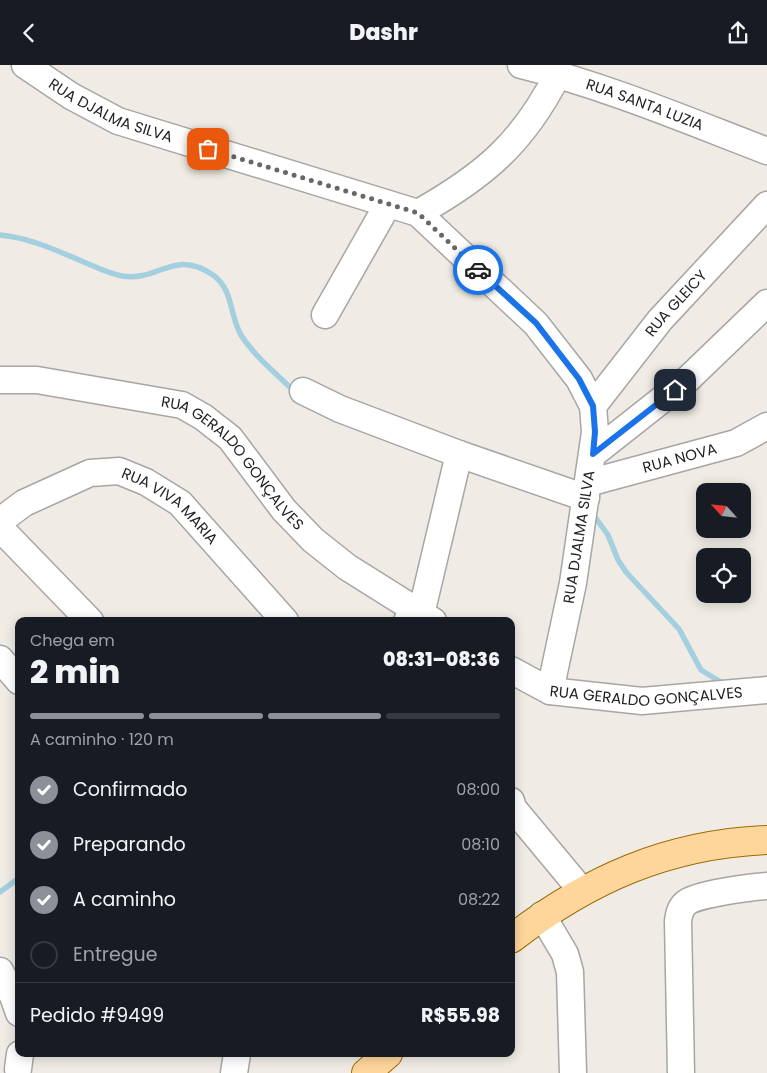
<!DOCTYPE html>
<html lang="pt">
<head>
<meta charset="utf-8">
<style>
  body { margin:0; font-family:Poppins,sans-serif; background:#20242c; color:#f1f3f6; height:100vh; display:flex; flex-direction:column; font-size:19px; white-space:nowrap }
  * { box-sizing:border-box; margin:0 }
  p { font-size:16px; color:#9ea1a6 }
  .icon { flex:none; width:28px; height:28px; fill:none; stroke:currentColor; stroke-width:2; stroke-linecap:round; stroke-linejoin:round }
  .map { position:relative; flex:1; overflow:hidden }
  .sheet { position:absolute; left:15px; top:552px; width:500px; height:440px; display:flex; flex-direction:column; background:#171b24; border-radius:10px; box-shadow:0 2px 12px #0003 }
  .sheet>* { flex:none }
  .needle { width:32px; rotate:297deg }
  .buttons { position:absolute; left:696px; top:418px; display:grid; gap:10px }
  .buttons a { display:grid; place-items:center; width:55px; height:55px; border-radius:10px; background:#171b24; box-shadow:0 2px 12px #0003; font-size:25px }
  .pin { position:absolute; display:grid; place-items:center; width:42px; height:42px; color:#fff; margin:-21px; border-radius:10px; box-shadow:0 2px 8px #0006 }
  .courier { position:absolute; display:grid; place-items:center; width:50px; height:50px; margin:-25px; border:4px solid #1a73e8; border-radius:50%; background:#fff; color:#222; box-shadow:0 1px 6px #0007 }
  .overview em { font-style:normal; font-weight:800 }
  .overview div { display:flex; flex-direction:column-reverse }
  .overview { display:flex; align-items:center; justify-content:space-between; height:85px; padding:0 15px }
  h1 { font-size:32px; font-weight:800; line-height:38px }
  .bar { display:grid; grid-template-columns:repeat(4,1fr); gap:8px 5px; align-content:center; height:60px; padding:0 15px }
  .bar i { height:6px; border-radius:4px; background:#363941 }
  .bar .active { background:#8c9099 }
  .bar p { grid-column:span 4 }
  .line { display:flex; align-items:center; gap:12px; padding:0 15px; border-top:1px solid #363941 }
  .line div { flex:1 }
  ol { padding:0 15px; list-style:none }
  li { display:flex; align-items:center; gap:15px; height:55px }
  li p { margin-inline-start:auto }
  li .icon { padding:5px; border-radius:50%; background:#8c9099; color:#fff; stroke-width:4 }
  li:last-child { color:#9ea1a6 }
  li i { width:28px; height:28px; border:2px solid #363941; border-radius:50% }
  header { display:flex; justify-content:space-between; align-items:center; height:65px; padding:0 15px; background:#171b24; font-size:22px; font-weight:800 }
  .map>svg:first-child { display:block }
</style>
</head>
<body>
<header><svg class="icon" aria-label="back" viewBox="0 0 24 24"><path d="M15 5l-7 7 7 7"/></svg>Dashr<svg class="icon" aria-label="share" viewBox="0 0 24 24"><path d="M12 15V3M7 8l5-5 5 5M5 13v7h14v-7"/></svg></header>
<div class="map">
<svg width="767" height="1008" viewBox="0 0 767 1008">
  <rect width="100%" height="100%" fill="#f0ece5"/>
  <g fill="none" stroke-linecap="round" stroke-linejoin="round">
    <g stroke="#a4cfde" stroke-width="5.5">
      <path d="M 0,170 C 31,173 58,186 86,198 C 98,203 110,209 122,211 C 159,217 174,183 213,210 C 234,225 229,250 241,270 C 255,292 278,310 296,328"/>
      <polyline points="592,448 608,470 618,495 626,507 679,564 701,605 724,619"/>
      <polyline points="0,827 19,813"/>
    </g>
    <g stroke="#a6a6a6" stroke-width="29">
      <g id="minor">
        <path id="s1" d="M 25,0 L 71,31 L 118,56 L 418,148 L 536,259 L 579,314 L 593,341 L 595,367 L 573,518 L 550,626"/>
        <path id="s2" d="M 521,0 C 606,21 686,55 767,86"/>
        <path d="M 418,148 C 484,111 523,78 558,9"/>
        <polyline points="325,250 388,139"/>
        <path id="s3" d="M 0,315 L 37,315 L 182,340 L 203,352 L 230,373 L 284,445 L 313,475 L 347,502 L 433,556"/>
        <polyline points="303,326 340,344 459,389"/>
        <path id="s4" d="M 593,341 L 660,255 L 767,140"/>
        <polyline points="593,389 688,314 767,238"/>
        <path id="s5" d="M 588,418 L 736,378 L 767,361"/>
        <path id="s6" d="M 0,456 L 24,438 L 90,408 L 119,406 L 146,417 L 180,438 L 285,556"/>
        <polyline points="0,463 90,556"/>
        <polyline points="407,556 421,549 459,389 586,433"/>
        <polyline points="0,594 19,616"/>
        <path id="s7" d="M 511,605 L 550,626 L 642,636 L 767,625"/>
        <polyline points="511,736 513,743 582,826"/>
        <polyline points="542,850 565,889 570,907 573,1008"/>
        <polyline points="0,906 13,931 19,948"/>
        <polyline points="18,1004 20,989"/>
        <polyline points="234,1008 237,989"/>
        <path d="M 681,1008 L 678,856 C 679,849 680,843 686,838 C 696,829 752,822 767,821"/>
      </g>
    </g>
    <g stroke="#9a6b00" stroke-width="30">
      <g id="major">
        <path d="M 511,874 C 589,814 668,779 767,775"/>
        <polyline points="366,1008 388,989"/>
      </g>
    </g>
    <use href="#minor" stroke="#fff" stroke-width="26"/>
    <use href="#major" stroke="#fed69c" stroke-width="28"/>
  </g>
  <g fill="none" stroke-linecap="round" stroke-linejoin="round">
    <polyline stroke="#686764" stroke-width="5" stroke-dasharray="0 9" points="208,84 418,148 478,205"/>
    <polyline stroke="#1a73e8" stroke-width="6" points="478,205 536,258 579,314 593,341 595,367 593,389 675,325"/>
  </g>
  <g text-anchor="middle" stroke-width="4.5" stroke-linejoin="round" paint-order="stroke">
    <g font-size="15" fill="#1f1f1f" stroke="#fff">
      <text dy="5" stroke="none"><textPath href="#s2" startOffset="130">RUA SANTA LUZIA</textPath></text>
      <text dy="5" stroke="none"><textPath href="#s1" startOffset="98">RUA DJALMA SILVA</textPath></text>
      <text dy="5" stroke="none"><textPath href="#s4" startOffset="132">RUA GLEICY</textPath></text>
      <text dy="5" stroke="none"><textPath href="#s5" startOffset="95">RUA NOVA</textPath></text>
      <text dy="5" stroke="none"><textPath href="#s3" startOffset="260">RUA GERALDO GONÇALVES</textPath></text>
      <text dy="5" stroke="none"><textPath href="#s6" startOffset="194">RUA VIVA MARIA</textPath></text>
      <text transform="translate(579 472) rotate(-81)" y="5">RUA DJALMA SILVA</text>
      <text dy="5" stroke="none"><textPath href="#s7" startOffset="141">RUA GERALDO GONÇALVES</textPath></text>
    </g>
  </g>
</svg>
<div class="buttons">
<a><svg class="needle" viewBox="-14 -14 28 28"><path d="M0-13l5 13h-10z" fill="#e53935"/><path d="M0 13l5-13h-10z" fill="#9ea1a6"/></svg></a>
<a><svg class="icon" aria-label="locate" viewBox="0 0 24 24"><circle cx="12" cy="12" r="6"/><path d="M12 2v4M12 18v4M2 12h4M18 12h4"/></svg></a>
</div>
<div class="pin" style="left:208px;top:84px;background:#ea580c"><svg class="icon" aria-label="bag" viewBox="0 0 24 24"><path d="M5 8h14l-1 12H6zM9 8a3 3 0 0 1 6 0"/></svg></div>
<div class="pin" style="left:675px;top:325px;background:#1f2937"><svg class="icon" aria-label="home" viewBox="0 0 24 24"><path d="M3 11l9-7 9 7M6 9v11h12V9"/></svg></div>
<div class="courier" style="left:478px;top:205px"><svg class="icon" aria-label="car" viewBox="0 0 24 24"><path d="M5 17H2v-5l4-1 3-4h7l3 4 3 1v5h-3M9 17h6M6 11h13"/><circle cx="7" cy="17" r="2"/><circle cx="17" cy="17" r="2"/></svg></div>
<section class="sheet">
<div class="overview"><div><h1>2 min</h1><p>Chega em</p></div><em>08:31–08:36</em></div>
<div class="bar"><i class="active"></i><i class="active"></i><i class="active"></i><i></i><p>A caminho · 120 m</p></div>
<ol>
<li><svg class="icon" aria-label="check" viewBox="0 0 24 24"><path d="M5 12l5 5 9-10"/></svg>Confirmado<p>08:00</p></li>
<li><svg class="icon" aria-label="check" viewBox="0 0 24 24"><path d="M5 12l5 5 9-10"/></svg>Preparando<p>08:10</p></li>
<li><svg class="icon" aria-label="check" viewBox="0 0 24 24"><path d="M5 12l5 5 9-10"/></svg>A caminho<p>08:22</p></li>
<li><i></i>Entregue</li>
</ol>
<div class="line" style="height:65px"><div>Pedido #9499</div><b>R$55.98</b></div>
</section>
</div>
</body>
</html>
